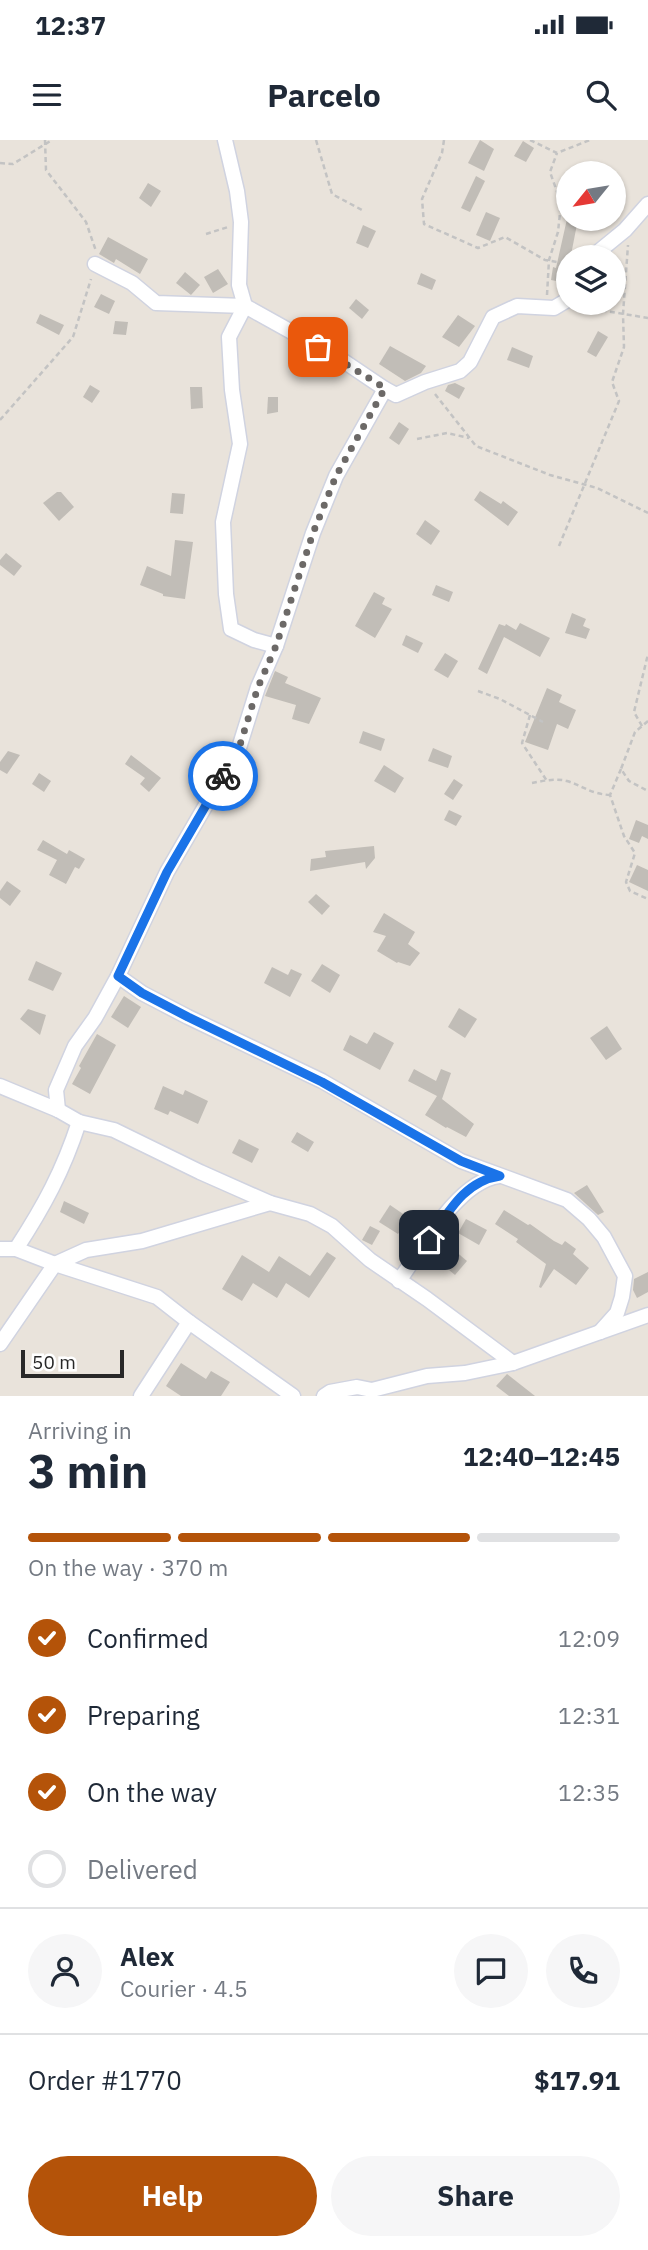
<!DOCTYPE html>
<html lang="en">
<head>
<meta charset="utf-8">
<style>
  body { margin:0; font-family:"IBM Plex Sans",sans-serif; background:#f6f6f7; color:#1f2937; height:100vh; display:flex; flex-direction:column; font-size:26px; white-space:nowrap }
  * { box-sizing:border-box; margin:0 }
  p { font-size:23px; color:#747a83 }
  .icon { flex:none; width:38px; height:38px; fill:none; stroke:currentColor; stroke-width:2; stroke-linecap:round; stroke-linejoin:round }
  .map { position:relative; height:1256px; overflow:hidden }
  .side { display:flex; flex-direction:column; background:#fff; flex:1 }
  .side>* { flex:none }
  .needle { width:46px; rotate:240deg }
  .tools { position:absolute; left:556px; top:21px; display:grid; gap:14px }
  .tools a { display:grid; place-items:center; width:70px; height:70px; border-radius:50%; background:#fff; box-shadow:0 2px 5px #0004; font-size:35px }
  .scale { position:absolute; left:21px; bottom:18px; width:103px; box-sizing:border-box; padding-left:7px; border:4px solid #282828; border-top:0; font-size:19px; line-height:24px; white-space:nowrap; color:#282828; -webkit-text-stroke:5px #fff; paint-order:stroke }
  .pin { position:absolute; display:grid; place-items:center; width:60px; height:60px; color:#fff; margin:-30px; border-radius:14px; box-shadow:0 4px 10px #0006 }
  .courier { position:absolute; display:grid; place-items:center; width:70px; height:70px; margin:-35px; border:5px solid #1a73e8; border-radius:50%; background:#fff; color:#222; box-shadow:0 2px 9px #0007 }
  .summary em { font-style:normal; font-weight:700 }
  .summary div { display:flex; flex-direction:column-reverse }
  .summary { display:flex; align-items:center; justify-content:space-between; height:119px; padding:0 28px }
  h1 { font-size:46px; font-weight:700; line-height:52px }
  .bar { display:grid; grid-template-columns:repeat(4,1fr); gap:10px 7px; align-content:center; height:84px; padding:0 28px }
  .bar i { height:9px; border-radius:5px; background:#e0e1e3 }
  .bar .current { background:#b45309 }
  .bar p { grid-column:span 4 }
  .line { display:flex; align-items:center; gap:18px; padding:0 28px; border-top:2px solid #e0e1e3 }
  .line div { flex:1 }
  .round { display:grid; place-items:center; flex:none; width:74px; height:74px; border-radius:37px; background:#f6f6f7 }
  ol { padding:0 28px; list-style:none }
  li { display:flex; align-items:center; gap:21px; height:77px }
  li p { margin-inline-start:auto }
  li .icon { padding:7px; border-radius:50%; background:#b45309; color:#fff; stroke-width:4 }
  li:last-child { color:#747a83 }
  li i { width:38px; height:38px; border:4px solid #e0e1e3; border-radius:50% }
  .action { display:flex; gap:14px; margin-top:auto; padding:14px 28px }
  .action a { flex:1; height:80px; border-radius:42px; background:#b45309; color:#fff; font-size:28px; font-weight:700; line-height:80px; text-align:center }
  .action a+a { background:#f6f6f7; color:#1f2937 }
  .status { display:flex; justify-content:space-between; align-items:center; height:49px; padding:0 35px; background:#fff; direction:ltr }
  .status svg { height:19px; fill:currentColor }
  header { display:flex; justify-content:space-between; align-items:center; height:91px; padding:0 28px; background:#fff; font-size:32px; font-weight:700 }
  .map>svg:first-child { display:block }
</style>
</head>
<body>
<div class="status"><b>12:37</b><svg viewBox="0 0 49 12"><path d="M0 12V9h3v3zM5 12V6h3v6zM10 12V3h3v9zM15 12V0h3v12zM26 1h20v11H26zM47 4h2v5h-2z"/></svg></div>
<header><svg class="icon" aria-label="menu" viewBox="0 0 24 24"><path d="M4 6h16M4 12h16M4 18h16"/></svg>Parcelo<svg class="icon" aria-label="search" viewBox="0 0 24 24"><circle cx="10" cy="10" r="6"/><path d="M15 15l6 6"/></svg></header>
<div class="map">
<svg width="648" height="1256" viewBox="0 0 648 1256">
  <rect width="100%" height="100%" fill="#e9e3db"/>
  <g fill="#c1bdb7">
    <polygon points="480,0 494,9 484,31 468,23"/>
    <polygon points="523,1 534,8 526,22 514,16"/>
    <polygon points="476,36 485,41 470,72 461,68"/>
    <polygon points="148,43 161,51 151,67 139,58"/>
    <polygon points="486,72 500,78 490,101 476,95"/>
    <polygon points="567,79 578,79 571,115 569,117 566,143 551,140 553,127 556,128"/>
    <polygon points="363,85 376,91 368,108 356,103"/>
    <polygon points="108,97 148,119 140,134 116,119 114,123 99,114"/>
    <polygon points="218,129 228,144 213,153 204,137"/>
    <polygon points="185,132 200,145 191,155 176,143"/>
    <polygon points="421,133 436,140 432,150 417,144"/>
    <polygon points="101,154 115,161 109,174 94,167"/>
    <polygon points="356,159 369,170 362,179 349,168"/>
    <polygon points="40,174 64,185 59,195 36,183"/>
    <polygon points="458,175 475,186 459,207 442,197"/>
    <polygon points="115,181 128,182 126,195 113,194"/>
    <polygon points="598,191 608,197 596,217 587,212"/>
    <polygon points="390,206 426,226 421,233 405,241 379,224"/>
    <polygon points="512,207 533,216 529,228 507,220"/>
    <polygon points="455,243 465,248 459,259 445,251 448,245"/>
    <polygon points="90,245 100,251 92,263 83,257"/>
    <polygon points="190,247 202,247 203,268 191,269"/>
    <polygon points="268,257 278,257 278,272 267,274"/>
    <polygon points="399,282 409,289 399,305 389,298"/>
    <polygon points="480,351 501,364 503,361 518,372 508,386 474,360"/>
    <polygon points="57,352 61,352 74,367 59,381 43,363"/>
    <polygon points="172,353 185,354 183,374 170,373"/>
    <polygon points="425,380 440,391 431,405 416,394"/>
    <polygon points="175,400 193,402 185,459 163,456 163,454 140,445 147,426 171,436"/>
    <polygon points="6,413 22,426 14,436 0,425 0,420"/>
    <polygon points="436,445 453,452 449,462 432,455"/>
    <polygon points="374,452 385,458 382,464 392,469 375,498 355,486"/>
    <polygon points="572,473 586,479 583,486 590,489 586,499 565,493"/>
    <polygon points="520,483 550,498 540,517 504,497 487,534 478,529 499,484 505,486 506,484 516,490"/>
    <polygon points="406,495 423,503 418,513 402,505"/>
    <polygon points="445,513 458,521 448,538 434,530"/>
    <polygon points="275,531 288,537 285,543 321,558 309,584 292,579 296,565 265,556"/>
    <polygon points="547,548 562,555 559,562 576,570 568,589 557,584 548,610 525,602"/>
    <polygon points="363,591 385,599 381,611 359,603"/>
    <polygon points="433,608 452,616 448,628 428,621"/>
    <polygon points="8,611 20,615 7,634 0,630 0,622"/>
    <polygon points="131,615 161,638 149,652 140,644 145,638 125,624"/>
    <polygon points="384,625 404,638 395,653 374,641"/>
    <polygon points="39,633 51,641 44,652 32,644"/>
    <polygon points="454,639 463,645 453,660 444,654"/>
    <polygon points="449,670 462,676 456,686 444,680"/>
    <polygon points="636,680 648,685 648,699 642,696 639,703 629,699"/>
    <polygon points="43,700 67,714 69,710 85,719 79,729 75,727 66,744 49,735 57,720 37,710"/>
    <polygon points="374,706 375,718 366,729 365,722 310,731 311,719 326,717 325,711"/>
    <polygon points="637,725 648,730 648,751 629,742"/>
    <polygon points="7,741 21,751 10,766 0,758 0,751"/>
    <polygon points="316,754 330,766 322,775 308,762"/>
    <polygon points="384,773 415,792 408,804 420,813 410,826 398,822 397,823 377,811 386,796 373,792"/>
    <polygon points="36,821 62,833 53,851 28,840"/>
    <polygon points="322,824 340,835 330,853 311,841"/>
    <polygon points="272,827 288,835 291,829 302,834 290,857 264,843"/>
    <polygon points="124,856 141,867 128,888 111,877"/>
    <polygon points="459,868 477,879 465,898 448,887"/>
    <polygon points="28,869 46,875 40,895 20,879"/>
    <polygon points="607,886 622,909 606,920 590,898"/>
    <polygon points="374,892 394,903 380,930 343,910 350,895 367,904"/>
    <polygon points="97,894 116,905 90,954 72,944 81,928 79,926"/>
    <polygon points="414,929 436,941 441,929 451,933 442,959 474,984 466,997 447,987 446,988 425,975 437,956 408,941"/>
    <polygon points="163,946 183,955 185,950 208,961 198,984 170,971 168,975 154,969"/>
    <polygon points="297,992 314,1002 308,1012 291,1002"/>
    <polygon points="239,999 259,1009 252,1023 232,1013"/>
    <polygon points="587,1045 604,1072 598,1075 574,1053"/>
    <polygon points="64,1061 89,1073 84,1084 60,1072"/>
    <polygon points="390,1065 409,1078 398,1094 379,1082"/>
    <polygon points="504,1070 528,1085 530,1084 554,1101 562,1105 565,1101 576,1109 573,1114 589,1128 576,1145 554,1129 541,1148 539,1147 546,1124 516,1102 518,1099 495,1084"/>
    <polygon points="466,1079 487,1090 479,1105 458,1093"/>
    <polygon points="370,1086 380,1091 372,1105 362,1100"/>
    <polygon points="454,1110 467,1121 455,1135 442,1124"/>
    <polygon points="327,1112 336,1118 309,1158 286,1143 277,1158 253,1143 242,1161 222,1149 242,1115 269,1132 279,1116 310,1136"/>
    <polygon points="648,1132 648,1152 637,1158 633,1150 634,1139"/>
    <polygon points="181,1223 206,1239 211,1231 230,1242 221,1256 181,1256 166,1246"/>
    <polygon points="507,1234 535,1256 509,1256 496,1246"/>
  </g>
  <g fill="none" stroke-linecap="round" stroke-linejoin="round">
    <g stroke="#d0d3e0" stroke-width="17">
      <g id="minor">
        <polyline points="225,0 237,51 241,82 239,145 245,166 229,197 232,250 240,304 223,382 226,454 231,489 254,500 276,506"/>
        <polyline points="592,117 625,90 648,64"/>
        <polyline points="95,124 132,143 156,163 245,166 342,220 385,249"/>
        <polyline points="118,836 142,853 188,877 322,941 461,1021 567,1060 589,1079 604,1097 625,1136 622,1157 617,1173 600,1192"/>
        <polyline points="0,946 58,970 79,982 114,990 200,1032 270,1063 310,1074 332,1086 370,1120 427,1159 513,1223"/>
        <polyline points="58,970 56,950 75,906 95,878 118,836 167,732 239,608 258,547 276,506 313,393 336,336 385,249 396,255 425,242 460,231 470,222 493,177 517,166 554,168 569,159"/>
        <polyline points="0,1109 16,1109 55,1124 157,1157 189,1182"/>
        <path d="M 16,1109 C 44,1066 63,1031 79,982"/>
        <path d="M 399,1141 C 423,1107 457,1042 499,1036"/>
        <polyline points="0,1204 55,1124 86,1110 142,1101 270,1063"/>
        <polyline points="141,1256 189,1182 293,1256"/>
        <polyline points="324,1256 330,1252 357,1247 372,1250 427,1236 465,1233 513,1223 648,1175"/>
      </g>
    </g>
    <g stroke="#c3c3c3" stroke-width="2.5" stroke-dasharray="5 3.5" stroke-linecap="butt">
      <polyline points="45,0 46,30 86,82 96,111"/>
      <polyline points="316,0 332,54 362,70"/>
      <polyline points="444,0 442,13 422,59 424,84 478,108 505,97 545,120 569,124"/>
      <polyline points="530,0 557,13 590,0"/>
      <polyline points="0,23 13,24 52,0"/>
      <polyline points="206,94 228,87"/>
      <polyline points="547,155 549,120 558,92 561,63 550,32 557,13"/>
      <polyline points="586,163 606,171 648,178"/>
      <polyline points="435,254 476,306 550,335 597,348 648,373"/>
      <polyline points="0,280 73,197 91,139"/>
      <polyline points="417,299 447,293 469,298"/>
      <polyline points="559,406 619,261 612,242 624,207 623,174 628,105"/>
      <polyline points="478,551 500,559 543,582"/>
      <polyline points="530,575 522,603 547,641"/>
      <polyline points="648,581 635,592 621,629 629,641 648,651"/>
      <polyline points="642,586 634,572 648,514"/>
      <polyline points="621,629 610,655 624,696 635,713 626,742 630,751 648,759"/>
      <path d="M 532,643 C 543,641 555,638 567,641 C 583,646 591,654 610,655"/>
    </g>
    <use href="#minor" stroke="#fff" stroke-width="14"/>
  </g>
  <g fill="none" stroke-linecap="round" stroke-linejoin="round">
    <polyline stroke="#6c6967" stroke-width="7" stroke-dasharray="0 12.6" points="223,636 239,608 258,547 276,506 313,393 336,336 385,248 318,207"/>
    <path stroke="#1a73e8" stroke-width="9" d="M 223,636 L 167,732 L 118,836 L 142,853 L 188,877 L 322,942 L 461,1021 L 500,1036 C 464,1041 448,1073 429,1100"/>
  </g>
</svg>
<div class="tools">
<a><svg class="needle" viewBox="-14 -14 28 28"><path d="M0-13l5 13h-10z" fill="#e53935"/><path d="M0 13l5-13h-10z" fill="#747a83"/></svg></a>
<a><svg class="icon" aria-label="layers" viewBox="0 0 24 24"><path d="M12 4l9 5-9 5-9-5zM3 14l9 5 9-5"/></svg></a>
</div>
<div class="scale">50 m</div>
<div class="pin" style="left:318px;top:207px;background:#ea580c"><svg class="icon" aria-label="bag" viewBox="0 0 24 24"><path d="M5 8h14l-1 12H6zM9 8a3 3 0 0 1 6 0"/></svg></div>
<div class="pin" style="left:429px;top:1100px;background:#1f2937"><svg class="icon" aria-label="home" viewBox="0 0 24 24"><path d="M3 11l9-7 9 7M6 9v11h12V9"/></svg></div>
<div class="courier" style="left:223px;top:636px"><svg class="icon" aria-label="bike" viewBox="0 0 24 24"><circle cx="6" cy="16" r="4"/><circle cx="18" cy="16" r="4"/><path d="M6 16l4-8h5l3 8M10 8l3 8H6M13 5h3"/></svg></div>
</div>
<section class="side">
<div class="summary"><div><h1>3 min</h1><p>Arriving in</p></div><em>12:40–12:45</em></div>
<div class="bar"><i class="current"></i><i class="current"></i><i class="current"></i><i></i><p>On the way · 370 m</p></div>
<ol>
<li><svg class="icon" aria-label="check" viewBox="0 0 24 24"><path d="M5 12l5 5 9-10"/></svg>Confirmed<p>12:09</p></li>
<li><svg class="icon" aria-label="check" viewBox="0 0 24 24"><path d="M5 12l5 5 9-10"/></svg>Preparing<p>12:31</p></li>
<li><svg class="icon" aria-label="check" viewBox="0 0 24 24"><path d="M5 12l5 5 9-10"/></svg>On the way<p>12:35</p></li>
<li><i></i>Delivered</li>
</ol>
<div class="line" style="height:126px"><a class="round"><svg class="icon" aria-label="person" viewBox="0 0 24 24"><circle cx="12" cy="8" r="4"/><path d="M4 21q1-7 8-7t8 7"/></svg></a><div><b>Alex</b><p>Courier · 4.5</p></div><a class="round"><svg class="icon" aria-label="chat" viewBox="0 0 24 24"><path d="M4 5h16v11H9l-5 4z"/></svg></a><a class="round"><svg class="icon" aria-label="phone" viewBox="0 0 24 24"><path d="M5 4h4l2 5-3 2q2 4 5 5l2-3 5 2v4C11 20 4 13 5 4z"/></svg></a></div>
<div class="line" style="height:91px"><div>Order #1770</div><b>$17.91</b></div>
<div class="action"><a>Help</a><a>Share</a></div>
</section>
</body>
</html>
